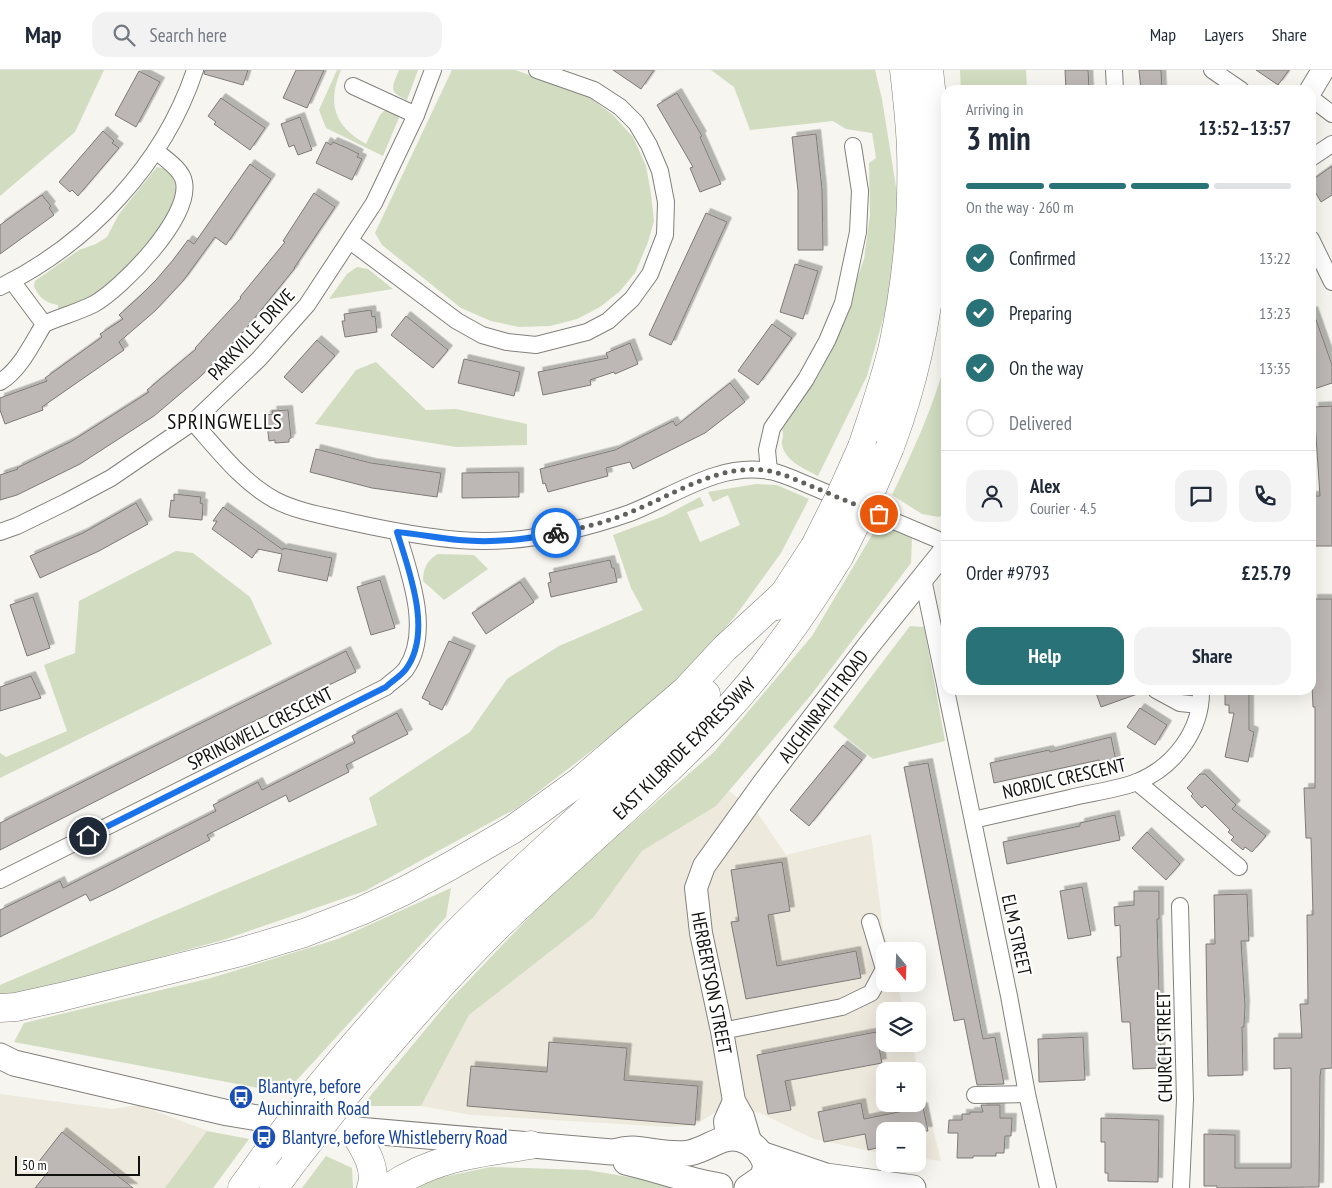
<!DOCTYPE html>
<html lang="en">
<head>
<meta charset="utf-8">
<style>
  body { margin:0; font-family:"PT Sans Narrow",sans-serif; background:#f2f2f3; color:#1f2937; height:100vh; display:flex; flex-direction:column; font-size:19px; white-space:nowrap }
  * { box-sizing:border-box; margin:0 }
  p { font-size:16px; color:#747a83 }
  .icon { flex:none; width:28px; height:28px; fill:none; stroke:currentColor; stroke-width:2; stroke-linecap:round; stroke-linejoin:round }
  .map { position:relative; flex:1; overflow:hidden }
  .side { position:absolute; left:941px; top:15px; width:375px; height:610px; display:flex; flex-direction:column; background:#fff; border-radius:15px; box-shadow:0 5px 20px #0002 }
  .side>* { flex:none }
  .needle { width:32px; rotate:161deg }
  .fabs { position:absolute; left:876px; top:872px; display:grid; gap:10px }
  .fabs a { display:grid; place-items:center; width:50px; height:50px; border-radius:10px; background:#fff; box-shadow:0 5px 20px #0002; font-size:25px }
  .scale { position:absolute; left:15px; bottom:12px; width:125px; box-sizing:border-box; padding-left:5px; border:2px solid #11110f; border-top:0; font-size:14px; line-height:18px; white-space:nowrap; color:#11110f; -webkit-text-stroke:4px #fff; paint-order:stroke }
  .pin { position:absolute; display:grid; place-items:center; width:42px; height:42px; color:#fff; margin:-21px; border:2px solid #fff; border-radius:50%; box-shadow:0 1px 5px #0007 }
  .courier { position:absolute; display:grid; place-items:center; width:50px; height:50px; margin:-25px; border:4px solid #1a73e8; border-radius:50%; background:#fff; color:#222; box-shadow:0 1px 6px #0007 }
  .summary em { font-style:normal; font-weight:700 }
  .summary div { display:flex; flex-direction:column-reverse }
  .summary { display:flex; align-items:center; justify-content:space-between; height:85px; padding:0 25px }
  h1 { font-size:32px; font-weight:700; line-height:38px }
  .bar { display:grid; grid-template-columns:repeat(4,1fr); gap:8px 5px; align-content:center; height:60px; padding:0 25px }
  .bar i { height:6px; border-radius:4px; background:#e0e1e3 }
  .bar .selected { background:#297378 }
  .bar p { grid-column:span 4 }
  .line { display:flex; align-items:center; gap:12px; padding:0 25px; border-top:1px solid #e0e1e3 }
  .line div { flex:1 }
  .round { display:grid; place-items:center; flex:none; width:52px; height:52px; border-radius:15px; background:#f2f2f3 }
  ol { padding:0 25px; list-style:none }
  li { display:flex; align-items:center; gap:15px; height:55px }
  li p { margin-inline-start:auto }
  li .icon { padding:5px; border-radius:50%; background:#297378; color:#fff; stroke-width:4 }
  li:last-child { color:#747a83 }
  li i { width:28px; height:28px; border:2px solid #e0e1e3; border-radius:50% }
  .button { display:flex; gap:10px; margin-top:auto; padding:10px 25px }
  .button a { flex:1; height:58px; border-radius:15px; background:#297378; color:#fff; font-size:20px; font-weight:700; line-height:58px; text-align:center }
  .button a+a { background:#f2f2f3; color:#1f2937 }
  header { display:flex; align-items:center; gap:30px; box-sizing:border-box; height:70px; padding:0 25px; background:#fff; border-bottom:1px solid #e0e1e3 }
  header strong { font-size:24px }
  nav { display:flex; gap:28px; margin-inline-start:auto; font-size:18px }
  .search { width:350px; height:45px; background:#f2f2f3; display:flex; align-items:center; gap:12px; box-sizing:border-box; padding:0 18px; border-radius:15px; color:#747a83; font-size:19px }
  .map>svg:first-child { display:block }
</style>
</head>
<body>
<header>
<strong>Map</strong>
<div class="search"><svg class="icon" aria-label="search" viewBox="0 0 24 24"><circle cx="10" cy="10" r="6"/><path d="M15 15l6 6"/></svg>Search here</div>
<nav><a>Map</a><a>Layers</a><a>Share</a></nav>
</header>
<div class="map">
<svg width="1332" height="1118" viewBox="0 0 1332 1118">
  <defs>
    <filter id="shadow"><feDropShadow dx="4.5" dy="-4.5" stdDeviation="0" flood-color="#0004"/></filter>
  </defs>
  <rect width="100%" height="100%" fill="#f6f5ef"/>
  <g fill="#eee9dd" fill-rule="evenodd">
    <path d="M 729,721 L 758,744 L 786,785 L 871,764 L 883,859 L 889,881 L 885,881 L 885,914 L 897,914 L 904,941 L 885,941 L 885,974 L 912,974 L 941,1091 L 918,1088 L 918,1061 L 885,1061 L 885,1084 L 814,1069 L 760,1043 L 722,1038 L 695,1055 L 669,1057 L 471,1045 L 421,1036 L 469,945 L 593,848 L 642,781 L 716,736 ZM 885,1001 L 918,1001 L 918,1034 L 885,1034 Z"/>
    <polygon points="0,1024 112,1039 139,1035 208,1061 166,1118 0,1118"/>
  </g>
  <g fill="#d1dcc0">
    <polygon points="0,0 104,0 75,62 0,126"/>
    <path d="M 337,0 L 341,0 C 327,33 334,56 366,74 L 380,45 L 384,41 L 391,41 L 400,45 L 383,86 L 326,58 L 319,40 Z"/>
    <path d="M 399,0 L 418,0 L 407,30 C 388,22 392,17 399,0 Z"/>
    <polygon points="452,0 515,0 585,24 613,45 633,67 646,96 651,124 654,151 648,172 635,203 620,221 600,237 577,249 550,256 519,257 491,251 461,238 382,175 375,163"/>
    <path d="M 711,0 L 875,0 L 882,29 L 897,123 L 893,214 L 867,306 L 818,406 C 805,399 786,392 782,375 C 781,369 785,366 782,360 L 820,303 L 843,248 L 864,189 L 870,145 L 869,93 L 876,88 L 872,63 L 846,59 L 833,51 L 750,60 L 734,17 Z"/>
    <polygon points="960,0 1026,0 1027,20 961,20"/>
    <path d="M 157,97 L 168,99 L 175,109 L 176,120 L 173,139 L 156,164 L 122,204 L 85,232 L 58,239 L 58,235 C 46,233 39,228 34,216 L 35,211 L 79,180 L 96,174 L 107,167 L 119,144 Z"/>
    <polygon points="357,197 368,199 393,219 329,229 347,204"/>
    <path d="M 946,289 L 946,443 L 939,447 L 922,444 L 892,425 C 913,381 934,336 946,289 Z"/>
    <polygon points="376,292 426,340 456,339 527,354 527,375 456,377 315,354 356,300"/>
    <polygon points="756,414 777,415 809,429 781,483 736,545 690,599 607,669 517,738 365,821 223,870 61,914 0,926 0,915 377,755 369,728 470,662 507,609 559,576 643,540 631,518 613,465 664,446 700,427 704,436 687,442 700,472 740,455 728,425 713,432 708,422"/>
    <polygon points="878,455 912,465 911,493 811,625 716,736 642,781 593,848 469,945 421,1036 362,1036 450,930 554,821 714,682 812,566"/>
    <polygon points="176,481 193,483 250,527 272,574 0,708 0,683 6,687 67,661 44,595 75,583 79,531"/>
    <path d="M 438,484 L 474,485 L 488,499 L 444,530 L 423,511 C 423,499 427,490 438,484 Z"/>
    <polygon points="910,556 924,557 945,671 873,689 833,657"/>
    <polygon points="451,818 446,847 285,1023 14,972 24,953 211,908 338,869"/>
    <polygon points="207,1061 249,1069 213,1118 165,1118"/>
    <polygon points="326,1086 352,1098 353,1118 302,1118"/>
    <polygon points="491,1097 587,1100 676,1115 676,1118 413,1118 423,1111"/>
  </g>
  <g fill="#bdb8b5" stroke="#7f7a77" filter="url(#shadow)">
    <polygon points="205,0 248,0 243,15 204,4"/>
    <polygon points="296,0 324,0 307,38 283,28"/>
    <polygon points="613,0 654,0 641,19"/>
    <polygon points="1065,0 1088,0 1089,20 1066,20"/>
    <polygon points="1139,0 1161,0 1162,20 1141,20"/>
    <polygon points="1256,0 1289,0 1278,15"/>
    <polygon points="139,1 160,12 136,57 115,45"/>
    <polygon points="677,23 702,66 700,67 721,114 700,122 690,98 693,97 657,35"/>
    <polygon points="221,28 265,58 250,80 214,54 216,52 208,46"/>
    <polygon points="300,47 312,80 298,85 294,75 289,77 281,54"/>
    <polygon points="103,61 114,71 112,73 119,78 78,126 72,120 70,122 59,112"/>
    <polygon points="816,64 822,119 823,180 798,180 798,121 792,67"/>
    <polygon points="326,72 331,75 333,72 347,78 359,84 357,87 362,89 352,110 316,93"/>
    <polygon points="250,94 271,109 226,175 215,167 183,211 155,241 119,272 124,280 42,337 43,340 5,354 0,340 0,328 47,311 45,308 102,267 100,264 123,249 119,245 141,225 156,210 173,190 188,170 194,174"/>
    <polygon points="1332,96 1332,125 1321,132 1311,115 1311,111"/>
    <polygon points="314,123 335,137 294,198 295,198 245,260 200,307 154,346 80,394 17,425 0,430 0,405 18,399 17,398 72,371 149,322 147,320 196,279 195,278 241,228 240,227 285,172 283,171"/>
    <polygon points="42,125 51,136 49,138 54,145 0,184 0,155"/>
    <polygon points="706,143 727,152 671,275 649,265"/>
    <polygon points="795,194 818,201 803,249 780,242"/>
    <polygon points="371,240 372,247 375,246 377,262 345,267 342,251 345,251 344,244"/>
    <polygon points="1313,241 1332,295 1332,313 1311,320 1311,242"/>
    <polygon points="406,246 448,280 433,298 391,265"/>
    <polygon points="772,254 792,268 758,315 738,301"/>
    <polygon points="317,270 335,286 302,323 284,307"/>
    <polygon points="630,273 638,294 615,304 614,302 590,310 591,315 543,325 538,302 608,288 606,283"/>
    <polygon points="464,289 520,302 514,326 458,313"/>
    <polygon points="730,313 745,332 705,363 633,399 630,392 606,398 608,406 548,422 545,413 543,414 540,399 615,380 673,351 676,356"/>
    <polygon points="1332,336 1332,476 1311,476 1311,426 1320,426 1314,337"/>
    <polygon points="288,340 291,368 289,369 289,372 275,373 275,370 269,371 266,345 273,344 272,341"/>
    <polygon points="316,379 371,393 441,403 437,427 372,418 310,402"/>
    <polygon points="519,402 519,427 462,428 462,403"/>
    <polygon points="174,424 201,427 200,433 203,434 202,450 169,447 171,430 174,431"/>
    <polygon points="136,433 148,454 99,481 40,508 30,486 83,463"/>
    <polygon points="223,437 283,480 283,478 332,488 327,511 278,501 282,484 258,479 252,488 212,459 217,451 213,451"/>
    <polygon points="610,490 612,498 614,498 617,512 551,527 548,513 551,512 549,503"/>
    <polygon points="380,510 395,558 371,565 357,517"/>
    <polygon points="520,512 534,532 486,564 472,543"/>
    <polygon points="33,527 50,578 27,586 10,535"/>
    <polygon points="1313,529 1332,529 1332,998 1321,999 1320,1006 1319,1117 1217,1118 1217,1116 1204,1116 1204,1064 1235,1065 1235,1098 1291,1098 1291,998 1274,999 1274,968 1302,968 1300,934 1308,934 1307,845 1313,845 1311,768 1306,768 1304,718 1315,718 1315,637 1313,637 1311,592 1314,592"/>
    <polygon points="449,571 471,580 442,640 429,634 430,632 422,628"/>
    <polygon points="346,581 356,602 240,658 0,780 0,753"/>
    <polygon points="31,606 41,628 0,641 0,617"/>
    <polygon points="1095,620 1142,620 1143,622 1101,637"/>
    <polygon points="1225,620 1249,620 1249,660 1254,662 1248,692 1225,687 1234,643 1229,643 1229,635 1225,635"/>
    <polygon points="1140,638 1167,655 1155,675 1127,657"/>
    <polygon points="397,643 408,664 346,695 349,702 289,732 286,725 207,765 210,770 113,820 90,831 86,824 0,867 0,840 60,811 63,818 216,741 213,735 258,712 262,720 355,673 352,666"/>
    <polygon points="1111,667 1116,691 1100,695 1099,690 994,713 990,693 1049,680 1050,682"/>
    <polygon points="843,675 862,690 809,756 790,740"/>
    <polygon points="928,693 983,969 995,967 1004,1014 977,1015 964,949 954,951 904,697"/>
    <polygon points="1200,704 1205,704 1236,735 1232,739 1266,766 1252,782 1245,777 1243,780 1231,770 1234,767 1228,762 1230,760 1205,735 1202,738 1191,726 1193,724 1187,718"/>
    <polygon points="1115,745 1120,770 1007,794 1003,772 1080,756 1080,753"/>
    <polygon points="1147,762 1180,794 1166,810 1132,778"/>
    <polygon points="782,792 790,841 768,845 777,896 856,881 861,908 746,929 731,852 739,851 731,800"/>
    <polygon points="1082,817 1091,865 1068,869 1060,821"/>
    <polygon points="1134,821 1159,821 1159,849 1157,849 1161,998 1133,999 1130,952 1122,952 1117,887 1121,887 1120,855 1115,856 1114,837 1134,835"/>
    <polygon points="1247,824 1249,871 1241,871 1245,935 1244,957 1242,957 1243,1005 1208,1006 1206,874 1215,874 1214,825"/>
    <polygon points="876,962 882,993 785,1011 791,1040 768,1044 757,985"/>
    <polygon points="1083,967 1085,1010 1039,1012 1038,969"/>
    <polygon points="549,972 627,978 624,1010 698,1016 695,1055 467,1036 471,996 547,1002"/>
    <polygon points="861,1033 864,1049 923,1037 928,1061 885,1061 885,1076 868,1080 865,1064 824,1072 818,1042"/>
    <polygon points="981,1035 1000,1035 1000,1048 1012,1048 1011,1066 1005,1066 1004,1083 996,1083 996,1086 973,1086 973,1088 957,1088 958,1063 948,1063 949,1050 962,1050 962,1044 970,1044 970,1042 983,1042"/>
    <polygon points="1101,1048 1159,1050 1158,1112 1108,1111 1108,1103 1105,1103 1105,1072 1101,1072"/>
    <polygon points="62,1062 133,1118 35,1118 48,1102 37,1094"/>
  </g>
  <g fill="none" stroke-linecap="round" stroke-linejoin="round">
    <g stroke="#83817d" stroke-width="18">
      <g id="street">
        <polyline points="1114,0 1115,20"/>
        <polyline points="1212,0 1241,20"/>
        <polyline points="353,16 416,45"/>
        <polyline points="1311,28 1332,44"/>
        <polyline points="1311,88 1332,74"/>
        <polyline points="1311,169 1332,212"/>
        <polyline points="350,171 457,251 482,265 507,272 536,275 587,262 608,251 632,229 650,204 665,165 666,132 660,101 649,75 636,53 620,37 594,20 537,0"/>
        <path d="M 0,217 C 88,174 164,94 195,0"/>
        <path d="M 44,254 C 60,247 78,242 94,234 C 123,217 191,148 184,112 C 182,99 165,89 156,81"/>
        <path d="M 0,312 C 20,300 32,274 44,254 L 12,211"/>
        <path d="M 193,352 C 218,380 242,412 275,430 C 298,442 326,446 351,452 C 387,460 423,467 459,470 C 517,475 576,462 630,443 C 674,426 719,392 769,401 C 778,402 786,406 794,409 L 946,473"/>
        <polyline points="769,401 767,380 772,358 806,309 827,271 843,233 858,162 860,121 853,76"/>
        <polyline points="0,462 17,456 66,432 111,408 193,352 259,289 307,235 374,133 416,45 433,0"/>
        <polyline points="923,509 946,619"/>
        <polyline points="946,620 1009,926 1027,1024 1048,1118"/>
        <polyline points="1156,620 1180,633 1199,635"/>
        <polyline points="1137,712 1239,797"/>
        <path d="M 973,750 C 1005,743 1038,735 1070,728 C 1090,723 1120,719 1137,712 C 1174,697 1202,660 1201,620"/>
        <path d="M 0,810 L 386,617 C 392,611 401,606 406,599 C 432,561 409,502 397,462"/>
        <polyline points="1180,836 1185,1029 1181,1118"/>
        <polyline points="722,961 842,937 871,923 884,899 870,852"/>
        <polyline points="975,1025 1027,1024"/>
      </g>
    </g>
    <g stroke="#83817d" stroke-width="24">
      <g id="secondary">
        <polyline points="1311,20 1323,0"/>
        <polyline points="727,1068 725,1051 734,1031"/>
        <polyline points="751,1074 743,1047 734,1031 722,961 701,863 696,818 704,796 763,714 869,575 946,479"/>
      </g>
    </g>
    <g stroke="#83817d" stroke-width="27">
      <g id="primary">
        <path d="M 0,986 L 14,993 L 228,1043 L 300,1055 L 612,1082 C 619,1081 625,1079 632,1079 C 651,1080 670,1086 689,1083 C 707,1080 722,1064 740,1069 C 753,1072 762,1083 766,1095 L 763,1107 L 747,1118"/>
        <polyline points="761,1084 826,1106 913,1118"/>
        <path d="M 626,1092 C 657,1099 688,1111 720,1116"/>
        <polyline points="763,1107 790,1112 821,1107"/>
      </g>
    </g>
    <g stroke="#83817d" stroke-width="29">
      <g id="highway">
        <path d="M 862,377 C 873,344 885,310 893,276 C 907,211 913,145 911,79 C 910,53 907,26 904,0"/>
        <path d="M 890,377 C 936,255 945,129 929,0"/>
        <polyline points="776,536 815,476"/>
        <polyline points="0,938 16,937 61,927 241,882 304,863 361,841 404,821 452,795 512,760 580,711 686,620 725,578 786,522"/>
        <path d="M 305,1034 C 362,964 421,896 486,834 C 558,764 638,699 706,624"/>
        <path d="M 336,1037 C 388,973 441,912 500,854 C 573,784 653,719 723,644 C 768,596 805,542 839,487"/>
        <path d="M 353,1060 C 363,1077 378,1097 371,1118"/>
        <polyline points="242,1118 265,1086"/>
        <polyline points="274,1118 296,1088"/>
        <path d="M 388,1118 C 435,1087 477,1083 531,1075"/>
      </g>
    </g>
    <use href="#street" stroke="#fff" stroke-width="16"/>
    <use href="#secondary" stroke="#fff" stroke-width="22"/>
    <use href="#primary" stroke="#fff" stroke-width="25"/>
    <use href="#highway" stroke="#fff" stroke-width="28"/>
    <g stroke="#83817d" stroke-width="29" stroke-linecap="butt">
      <g id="highway-bridge">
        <polyline points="815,476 841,424 862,377"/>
        <polyline points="839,487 866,433 890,377"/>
        <polyline points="265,1086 305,1034"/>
        <polyline points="296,1088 336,1037"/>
      </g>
    </g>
    <use href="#highway-bridge" stroke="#fff" stroke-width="28"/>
  </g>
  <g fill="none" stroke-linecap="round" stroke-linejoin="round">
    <path stroke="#61615d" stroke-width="5" stroke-dasharray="0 9" d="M 556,463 C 582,458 609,452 633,441 C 675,424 722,392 769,401 C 785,404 801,412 816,418 C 837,427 858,436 879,444"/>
    <path stroke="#1a73e8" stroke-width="6" d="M 88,766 L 386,617 C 392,611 401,606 406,599 C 433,562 409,501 397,462 C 418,464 438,468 459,470 C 492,473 524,470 556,463"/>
  </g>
  <defs>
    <g id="bus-disc" transform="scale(1.25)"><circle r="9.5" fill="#1a4fb4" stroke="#fff"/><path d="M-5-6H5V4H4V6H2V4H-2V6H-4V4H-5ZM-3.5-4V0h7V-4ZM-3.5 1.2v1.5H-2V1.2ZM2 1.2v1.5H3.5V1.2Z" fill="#fff"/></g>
  </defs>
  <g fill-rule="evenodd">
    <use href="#bus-disc" x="241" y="1027"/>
    <use href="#bus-disc" x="264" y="1067"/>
  </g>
  <g text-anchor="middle" stroke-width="4.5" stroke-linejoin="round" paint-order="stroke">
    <g font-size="19" fill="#11110f" stroke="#fff">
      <text transform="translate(251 264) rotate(-47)" y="7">PARKVILLE DRIVE</text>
      <text transform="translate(823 636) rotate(-53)" y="7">AUCHINRAITH ROAD</text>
      <text transform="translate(260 658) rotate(-27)" y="7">SPRINGWELL CRESCENT</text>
      <text transform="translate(684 678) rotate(-45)" y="7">EAST KILBRIDE EXPRESSWAY</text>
      <text transform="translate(1064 708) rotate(-13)" y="7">NORDIC CRESCENT</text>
      <text transform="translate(1017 865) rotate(78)" y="7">ELM STREET</text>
      <text transform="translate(712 913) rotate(79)" y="7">HERBERTSON STREET</text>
      <text transform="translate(1164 977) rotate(-91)" y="7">CHURCH STREET</text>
    </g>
    <g font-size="19" fill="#164399" stroke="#fff" text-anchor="start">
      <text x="258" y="1023">Blantyre, before<tspan x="258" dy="22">Auchinraith Road</tspan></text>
      <text x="282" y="1074">Blantyre, before Whistleberry Road</text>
    </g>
    <g font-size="21" letter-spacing="1" fill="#11110f" stroke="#fff">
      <text x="225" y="359">SPRINGWELLS</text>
    </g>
  </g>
</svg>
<div class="fabs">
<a><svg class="needle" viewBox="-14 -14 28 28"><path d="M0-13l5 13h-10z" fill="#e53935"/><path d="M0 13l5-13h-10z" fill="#747a83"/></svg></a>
<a><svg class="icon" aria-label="layers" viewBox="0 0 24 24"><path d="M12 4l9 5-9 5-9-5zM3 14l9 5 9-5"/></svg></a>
<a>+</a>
<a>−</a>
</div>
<div class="scale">50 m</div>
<div class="pin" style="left:879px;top:444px;background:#ea580c"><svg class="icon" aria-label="bag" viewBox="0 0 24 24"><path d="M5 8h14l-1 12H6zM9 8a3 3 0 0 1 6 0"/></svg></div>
<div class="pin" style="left:88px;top:766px;background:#1f2937"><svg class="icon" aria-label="home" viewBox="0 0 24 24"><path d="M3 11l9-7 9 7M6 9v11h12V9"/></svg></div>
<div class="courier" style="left:556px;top:463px"><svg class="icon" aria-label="bike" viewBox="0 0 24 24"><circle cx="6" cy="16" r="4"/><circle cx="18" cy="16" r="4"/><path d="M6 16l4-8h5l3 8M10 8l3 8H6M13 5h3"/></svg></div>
<section class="side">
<div class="summary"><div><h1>3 min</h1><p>Arriving in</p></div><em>13:52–13:57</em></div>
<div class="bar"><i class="selected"></i><i class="selected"></i><i class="selected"></i><i></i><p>On the way · 260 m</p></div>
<ol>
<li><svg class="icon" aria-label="check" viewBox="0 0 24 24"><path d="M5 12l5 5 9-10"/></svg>Confirmed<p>13:22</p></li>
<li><svg class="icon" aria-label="check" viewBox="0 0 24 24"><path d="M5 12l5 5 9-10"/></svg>Preparing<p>13:23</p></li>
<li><svg class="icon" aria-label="check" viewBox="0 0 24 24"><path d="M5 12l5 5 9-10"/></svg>On the way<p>13:35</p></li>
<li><i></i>Delivered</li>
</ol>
<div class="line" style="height:90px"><a class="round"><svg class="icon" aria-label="person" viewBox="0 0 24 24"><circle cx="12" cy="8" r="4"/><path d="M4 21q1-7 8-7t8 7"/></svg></a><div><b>Alex</b><p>Courier · 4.5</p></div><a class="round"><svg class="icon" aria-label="chat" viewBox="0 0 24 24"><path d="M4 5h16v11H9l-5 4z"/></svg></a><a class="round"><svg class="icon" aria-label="phone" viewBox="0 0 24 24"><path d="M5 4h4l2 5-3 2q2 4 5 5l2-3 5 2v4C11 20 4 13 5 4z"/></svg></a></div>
<div class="line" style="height:65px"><div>Order #9793</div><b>£25.79</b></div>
<div class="button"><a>Help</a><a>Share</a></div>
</section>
</div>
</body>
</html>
